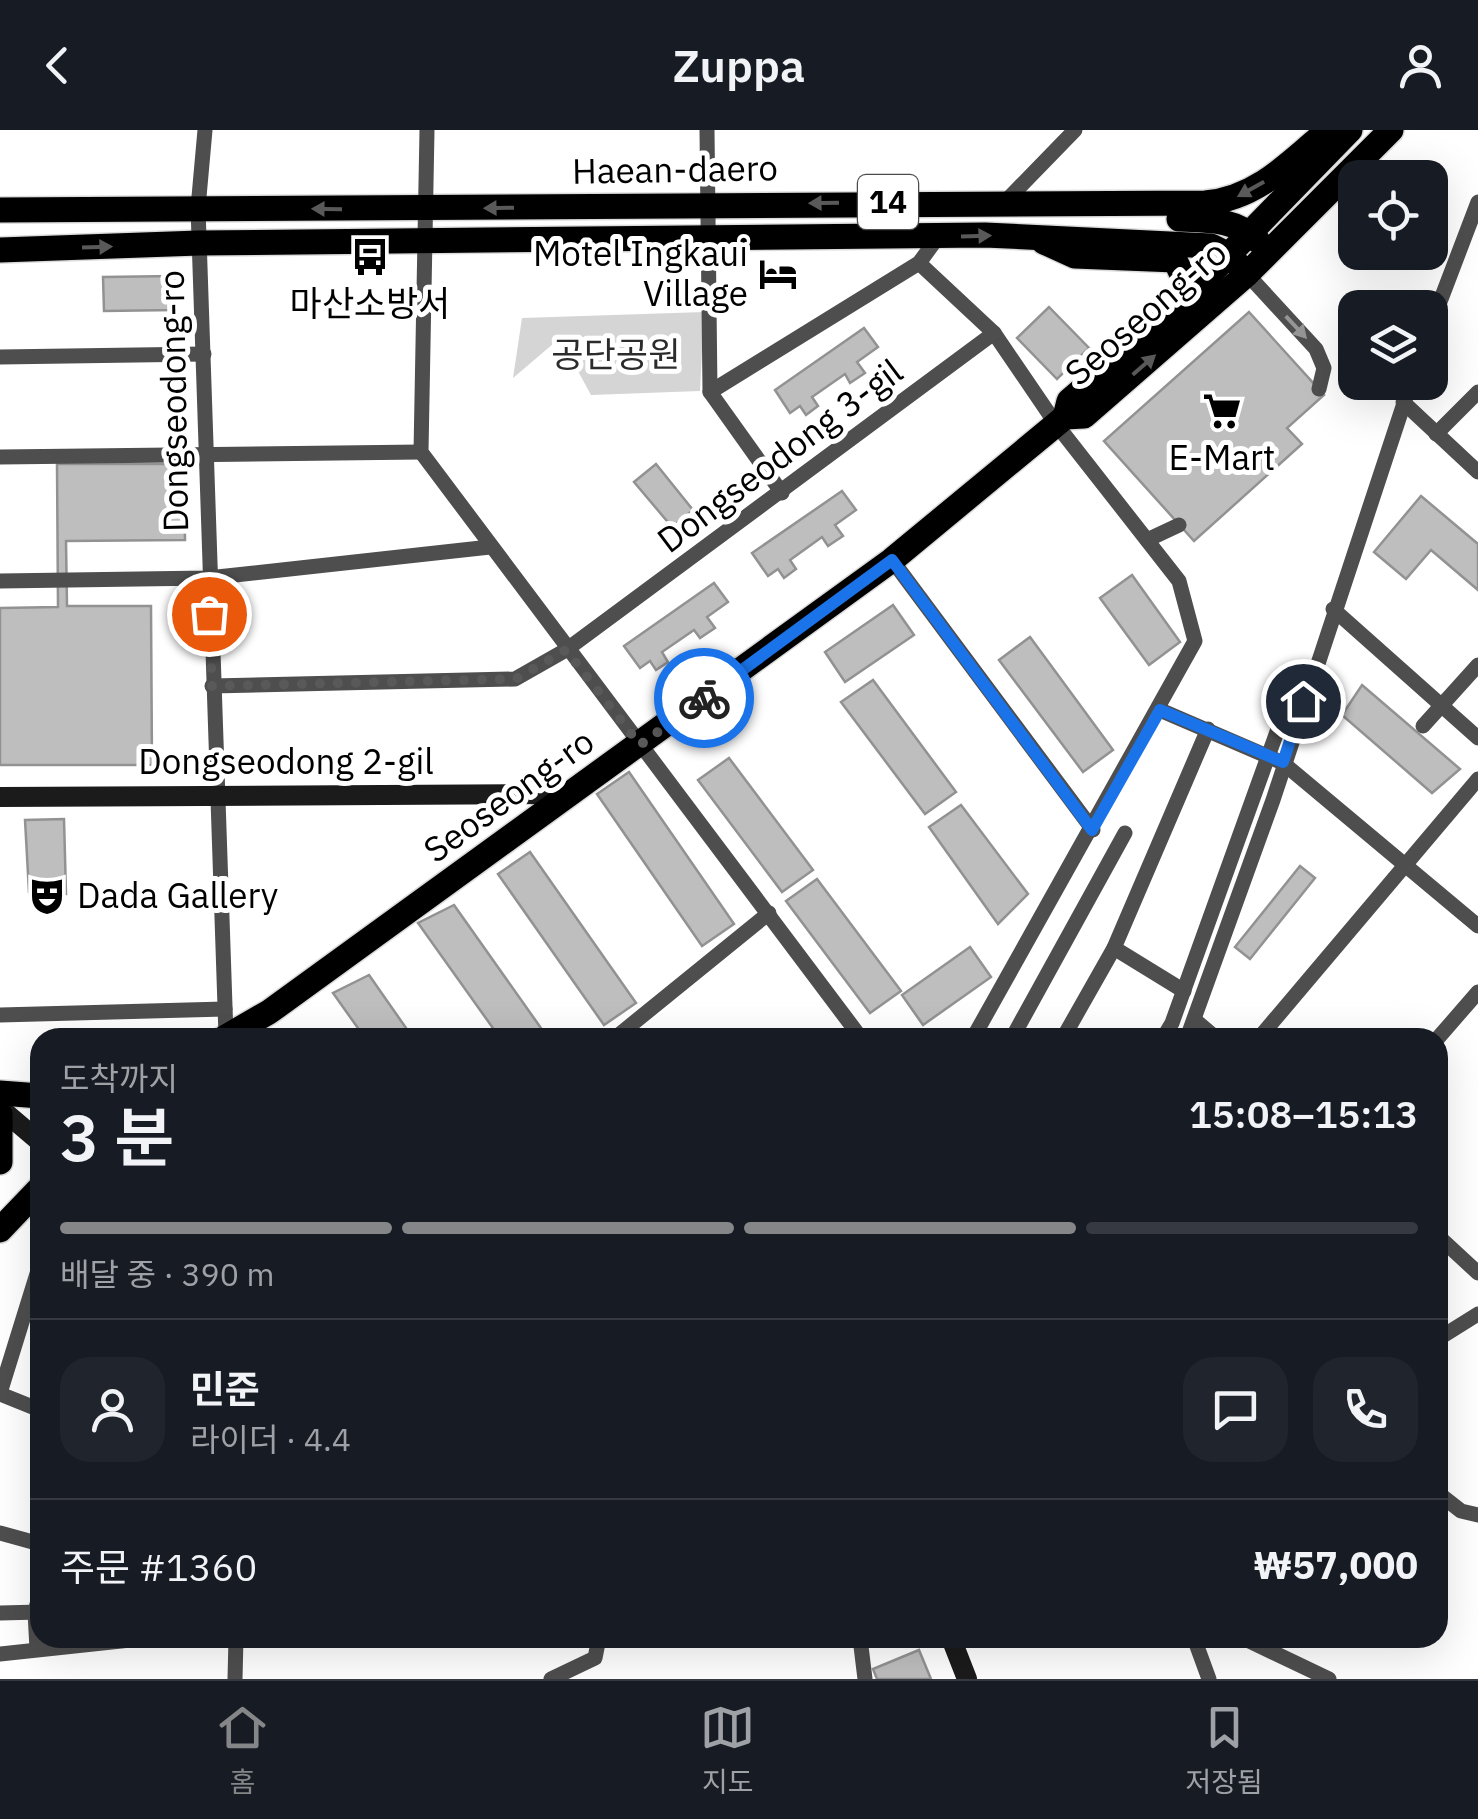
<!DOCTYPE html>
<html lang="ko">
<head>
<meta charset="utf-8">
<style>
  body { margin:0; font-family:"IBM Plex Sans","Noto Sans KR",sans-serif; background:#20242c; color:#f1f3f6; height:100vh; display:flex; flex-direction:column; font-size:38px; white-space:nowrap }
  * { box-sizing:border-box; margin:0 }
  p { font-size:32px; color:#9ea1a6 }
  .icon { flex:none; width:55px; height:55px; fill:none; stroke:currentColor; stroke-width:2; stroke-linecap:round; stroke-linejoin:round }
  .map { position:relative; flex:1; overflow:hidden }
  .side { position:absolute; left:30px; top:898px; width:1418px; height:620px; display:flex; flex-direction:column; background:#171b24; border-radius:30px; box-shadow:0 10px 40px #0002 }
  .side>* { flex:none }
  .fabs { position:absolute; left:1338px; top:30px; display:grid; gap:20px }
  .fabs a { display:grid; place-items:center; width:110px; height:110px; border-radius:20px; background:#171b24; box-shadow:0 10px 40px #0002; font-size:50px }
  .pin { position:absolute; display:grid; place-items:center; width:85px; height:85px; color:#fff; margin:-42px; border:5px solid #fff; border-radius:50%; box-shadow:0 2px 10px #0007 }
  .courier { position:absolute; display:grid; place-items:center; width:100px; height:100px; margin:-50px; border:8px solid #1a73e8; border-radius:50%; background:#fff; color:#222; box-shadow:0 2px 12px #0007 }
  .summary em { font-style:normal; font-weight:600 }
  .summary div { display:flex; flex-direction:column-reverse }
  .summary { display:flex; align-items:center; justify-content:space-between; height:170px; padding:0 30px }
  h1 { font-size:65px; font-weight:600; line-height:75px }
  .bar { display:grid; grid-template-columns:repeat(4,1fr); gap:15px 10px; align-content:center; height:120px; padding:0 30px }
  .bar i { height:12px; border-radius:8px; background:#363941 }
  .bar .active { background:#858687 }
  .bar p { grid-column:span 4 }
  .line { display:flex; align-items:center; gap:25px; padding:0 30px; border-top:2px solid #363941 }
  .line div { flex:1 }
  .round { display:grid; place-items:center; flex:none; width:105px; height:105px; border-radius:30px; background:#20242c }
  header { display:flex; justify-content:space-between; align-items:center; height:130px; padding:0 30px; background:#171b24; font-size:45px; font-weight:600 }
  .tab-bar { display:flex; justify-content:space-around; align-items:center; height:140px; border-top:2px solid #363941; background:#171b24; font-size:28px; color:#9ea1a6 }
  .tab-bar a { display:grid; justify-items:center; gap:5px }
  .tab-bar .active { color:#858687 }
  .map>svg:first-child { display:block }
</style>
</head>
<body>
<header><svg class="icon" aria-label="back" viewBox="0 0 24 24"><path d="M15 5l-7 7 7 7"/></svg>Zuppa<svg class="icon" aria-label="person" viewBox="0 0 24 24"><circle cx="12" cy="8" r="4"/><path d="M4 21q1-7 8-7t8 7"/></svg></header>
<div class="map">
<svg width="1478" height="1549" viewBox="0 0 1478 1549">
  <rect width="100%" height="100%" fill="#fff"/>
  <polygon fill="#d5d5d5" points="704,182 700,261 591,265 560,208 513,248 522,188"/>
  <g fill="#bebebe" stroke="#929292" stroke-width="2.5">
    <polygon points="175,146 175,180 104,181 103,147"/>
    <polygon points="1049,177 1089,218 1057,249 1017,208"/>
    <polygon points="1249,182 1324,265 1287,298 1302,314 1194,411 1104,311"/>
    <polygon points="864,198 878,217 857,232 865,243 850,253 845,244 812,267 818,276 806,285 800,276 790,283 775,260"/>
    <polygon points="57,334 184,334 185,410 66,411 67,476 151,476 152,635 0,635 0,478 58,477"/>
    <polygon points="656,334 693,380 672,397 634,352"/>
    <polygon points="842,361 856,380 835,395 843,406 828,416 822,407 790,430 796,439 784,448 778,439 768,446 752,423"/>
    <polygon points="1421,366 1478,414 1478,460 1431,420 1406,449 1374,422"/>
    <polygon points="1132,445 1180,512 1149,535 1100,468"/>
    <polygon points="714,453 728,472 707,487 715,498 700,508 694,500 662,522 668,532 656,540 650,531 640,538 624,516"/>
    <polygon points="893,475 914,505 845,552 825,522"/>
    <polygon points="1030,507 1113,620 1083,642 999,530"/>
    <polygon points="873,550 956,662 925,684 841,572"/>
    <polygon points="1362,555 1460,639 1432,663 1342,585"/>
    <polygon points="729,628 813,740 782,762 698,650"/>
    <polygon points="629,642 734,794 702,816 597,664"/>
    <polygon points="961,675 1028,764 998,794 929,697"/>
    <polygon points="64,689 66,764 29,762 25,690"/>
    <polygon points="530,722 636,873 604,895 498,744"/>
    <polygon points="1300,736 1315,748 1250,829 1235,817"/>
    <polygon points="817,749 901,861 870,883 786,771"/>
    <polygon points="454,775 548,908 500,908 418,793"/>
    <polygon points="970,817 991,847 923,895 902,865"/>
    <polygon points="369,845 413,908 365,908 333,863"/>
    <polygon points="919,1520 931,1549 877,1549 873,1539"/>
  </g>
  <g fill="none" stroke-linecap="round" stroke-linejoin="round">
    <g stroke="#dbdbdb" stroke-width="28">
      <g id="primary">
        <path d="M 0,80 L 1205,73 C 1256,69 1291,32 1328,0"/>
        <path d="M 1179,89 C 1209,90 1236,89 1258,111"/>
        <polyline points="1044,112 1075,126 1175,130 1184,149 1179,176"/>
        <polyline points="0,120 199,113 985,105 1211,116 1229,125 1247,144"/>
        <polyline points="1065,287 1069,271 1179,176 1350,0"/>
        <polyline points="224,908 269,882 892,430 1065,287 1084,286 1247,144 1391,0"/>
        <polyline points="0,963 40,966"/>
        <polyline points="0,984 0,1032"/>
        <polyline points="0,1100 40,1058"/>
      </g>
    </g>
    <g stroke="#4e4e4e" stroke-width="15">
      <polyline points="205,0 198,78 226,906"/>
      <polyline points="427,0 421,322 861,908"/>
      <polyline points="707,0 710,262 782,363"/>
      <polyline points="1005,72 1075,0"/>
      <polyline points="919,133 994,203 1056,294 1179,451 1195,511 973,908"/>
      <polyline points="1247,144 1316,219 1324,238 1319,259"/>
      <polyline points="1430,198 1478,72"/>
      <polyline points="0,227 204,224"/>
      <polyline points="710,262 919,133 938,107"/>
      <polyline points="1403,272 1478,342"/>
      <polyline points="1436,304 1478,262"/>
      <polyline points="0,327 421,322"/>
      <polyline points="1147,410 1179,395"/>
      <polyline points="892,430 1093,700"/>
      <polyline points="0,451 208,448 490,417"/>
      <polyline points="1333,479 1478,608"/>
      <polyline points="212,556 515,549 566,520 994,203"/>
      <polyline points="1160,580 1283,633 1478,796"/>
      <polyline points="1423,596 1478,535"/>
      <polyline points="1184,861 1114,818 1208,599"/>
      <polyline points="0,885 225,879"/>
      <polyline points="1196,891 1216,908"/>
      <polyline points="615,908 769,783"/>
      <polyline points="1012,908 1125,703"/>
      <polyline points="1063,908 1114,818"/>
      <polyline points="1163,908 1172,893 1283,585"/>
      <polyline points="1187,908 1273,670 1411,252"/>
      <polyline points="1259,908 1478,649"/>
      <polyline points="1438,908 1478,862"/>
      <polyline points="1438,1106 1478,1143"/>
      <polyline points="1438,1209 1478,1184"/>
      <polyline points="0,1263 40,1134"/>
      <polyline points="0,1264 40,1280"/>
      <polyline points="1438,1363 1461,1381 1478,1385"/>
      <polyline points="0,1403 40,1414"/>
      <polyline points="0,1483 40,1482"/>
      <polyline points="860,1508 865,1549"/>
      <polyline points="1194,1508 1209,1549"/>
      <polyline points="1243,1508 1329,1549"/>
      <polyline points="37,1519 35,1482 40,1463"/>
      <polyline points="0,1524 149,1508"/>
      <polyline points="235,1549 236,1508"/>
      <polyline points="551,1549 595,1528 599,1508"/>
    </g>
    <g stroke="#1b1b1b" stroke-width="20">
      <polyline points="0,667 572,664"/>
      <polyline points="0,978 40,1012"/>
      <polyline points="951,1508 967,1549"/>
    </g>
    <use href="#primary" stroke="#000" stroke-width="25"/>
  </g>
  <defs><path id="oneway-solid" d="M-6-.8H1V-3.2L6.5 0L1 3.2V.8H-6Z" transform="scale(2.5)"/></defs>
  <g fill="#595959">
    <use href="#oneway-solid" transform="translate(1251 59) rotate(151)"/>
    <use href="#oneway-solid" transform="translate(824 73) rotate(179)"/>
    <use href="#oneway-solid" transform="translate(499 78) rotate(179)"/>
    <use href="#oneway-solid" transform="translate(327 79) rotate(-179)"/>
    <use href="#oneway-solid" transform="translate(976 106) rotate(-2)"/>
    <use href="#oneway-solid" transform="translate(97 117) rotate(-2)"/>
    <use href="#oneway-solid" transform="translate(1144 235) rotate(-41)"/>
  </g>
  <use fill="#959595" href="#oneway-solid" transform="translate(1296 197) rotate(47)"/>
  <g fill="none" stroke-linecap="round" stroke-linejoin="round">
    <polyline stroke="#595959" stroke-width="10" stroke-dasharray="0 18" points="209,484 212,556 516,549 566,520 640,615 704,568"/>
    <polyline stroke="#1a73e8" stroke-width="12" points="704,568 892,430 1092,700 1160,580 1283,632 1303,571"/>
  </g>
  <defs>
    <g id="bus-bare" transform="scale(3)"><path d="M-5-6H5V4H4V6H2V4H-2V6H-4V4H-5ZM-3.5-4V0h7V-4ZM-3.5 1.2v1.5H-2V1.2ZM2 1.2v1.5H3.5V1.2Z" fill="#000" stroke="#fff" stroke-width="2.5" paint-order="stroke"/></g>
    <g id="hotel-bare" transform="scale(3)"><path d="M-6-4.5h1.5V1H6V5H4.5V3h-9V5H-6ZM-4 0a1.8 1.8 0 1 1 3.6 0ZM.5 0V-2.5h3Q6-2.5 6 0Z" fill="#000" stroke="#fff" stroke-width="2.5" paint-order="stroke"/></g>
    <g id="supermarket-bare" transform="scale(3)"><path d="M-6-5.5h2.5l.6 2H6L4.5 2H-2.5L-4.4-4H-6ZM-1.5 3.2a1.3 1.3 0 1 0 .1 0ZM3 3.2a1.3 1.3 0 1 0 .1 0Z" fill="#000" stroke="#fff" stroke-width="2.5" paint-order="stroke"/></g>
    <g id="theatre-bare" transform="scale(3)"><path d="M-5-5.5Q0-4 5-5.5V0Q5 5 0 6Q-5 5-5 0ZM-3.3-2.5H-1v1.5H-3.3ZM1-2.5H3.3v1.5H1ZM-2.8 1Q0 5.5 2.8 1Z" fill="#000" stroke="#fff" stroke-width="2.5" paint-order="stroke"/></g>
  </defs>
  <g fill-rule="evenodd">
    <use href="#bus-bare" x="370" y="127"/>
    <use href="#hotel-bare" x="778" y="144"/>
    <use href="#supermarket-bare" x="1222" y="281"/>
    <use href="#theatre-bare" x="47" y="766"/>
  </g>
  <g text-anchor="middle" stroke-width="10" stroke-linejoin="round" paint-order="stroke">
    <rect fill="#fff" stroke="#4c4c4c" stroke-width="2.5" x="858" y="45" width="60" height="54" rx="8"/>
    <g font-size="32" font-weight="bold" fill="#000">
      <text x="888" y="83">14</text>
    </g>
    <g font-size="35" fill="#000" stroke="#fff">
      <text transform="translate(675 40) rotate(-1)" y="12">Haean-daero</text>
      <text transform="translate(1146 183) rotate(-41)" y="12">Seoseong-ro</text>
      <text transform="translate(174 271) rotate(-91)" y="12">Dongseodong-ro</text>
      <text transform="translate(780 326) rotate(-37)" y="12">Dongseodong 3-gil</text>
      <text x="286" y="644">Dongseodong 2-gil</text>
      <text transform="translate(509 666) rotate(-36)" y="12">Seoseong-ro</text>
    </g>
    <g font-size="35" fill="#000" stroke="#fff">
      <text x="748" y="136" text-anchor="end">Motel Ingkaui<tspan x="748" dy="40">Village</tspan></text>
      <text x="370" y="186">마산소방서</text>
      <text x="1222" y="340">E-Mart</text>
      <text x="77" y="778" text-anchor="start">Dada Gallery</text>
    </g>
    <g font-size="35" fill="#2c2c2c" stroke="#fff">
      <text x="616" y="237">공단공원</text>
    </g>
  </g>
</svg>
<div class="fabs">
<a><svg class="icon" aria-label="locate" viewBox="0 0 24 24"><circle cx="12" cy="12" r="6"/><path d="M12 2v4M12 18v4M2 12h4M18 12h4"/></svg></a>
<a><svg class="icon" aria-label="layers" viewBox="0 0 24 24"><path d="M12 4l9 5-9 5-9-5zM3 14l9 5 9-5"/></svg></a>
</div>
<div class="pin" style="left:209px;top:484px;background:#ea580c"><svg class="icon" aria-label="bag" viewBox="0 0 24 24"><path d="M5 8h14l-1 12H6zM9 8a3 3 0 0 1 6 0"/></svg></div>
<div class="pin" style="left:1303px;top:571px;background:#1f2937"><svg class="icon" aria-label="home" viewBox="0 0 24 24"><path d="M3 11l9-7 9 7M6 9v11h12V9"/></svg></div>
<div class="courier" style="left:704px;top:568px"><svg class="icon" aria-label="bike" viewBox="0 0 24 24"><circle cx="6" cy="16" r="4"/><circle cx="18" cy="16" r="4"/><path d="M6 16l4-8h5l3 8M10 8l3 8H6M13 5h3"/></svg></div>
<section class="side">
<div class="summary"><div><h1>3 분</h1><p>도착까지</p></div><em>15:08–15:13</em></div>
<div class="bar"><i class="active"></i><i class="active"></i><i class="active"></i><i></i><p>배달 중 · 390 m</p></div>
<div class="line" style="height:180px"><a class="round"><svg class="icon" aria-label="person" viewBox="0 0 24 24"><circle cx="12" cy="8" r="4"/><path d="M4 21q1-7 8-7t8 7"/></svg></a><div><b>민준</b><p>라이더 · 4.4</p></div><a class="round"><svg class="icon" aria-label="chat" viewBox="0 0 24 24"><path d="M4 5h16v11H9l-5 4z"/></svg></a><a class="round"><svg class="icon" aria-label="phone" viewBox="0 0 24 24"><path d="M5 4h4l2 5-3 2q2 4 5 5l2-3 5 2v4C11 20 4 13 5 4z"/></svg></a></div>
<div class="line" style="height:130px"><div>주문 #1360</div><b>₩57,000</b></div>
</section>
</div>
<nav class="tab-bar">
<a class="active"><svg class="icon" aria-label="home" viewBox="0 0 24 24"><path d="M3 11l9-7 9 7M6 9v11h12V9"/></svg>홈</a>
<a><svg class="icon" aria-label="map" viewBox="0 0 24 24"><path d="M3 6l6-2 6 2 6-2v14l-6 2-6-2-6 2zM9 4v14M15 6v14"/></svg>지도</a>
<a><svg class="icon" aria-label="saved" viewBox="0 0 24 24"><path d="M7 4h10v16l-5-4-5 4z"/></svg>저장됨</a>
</nav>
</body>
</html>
